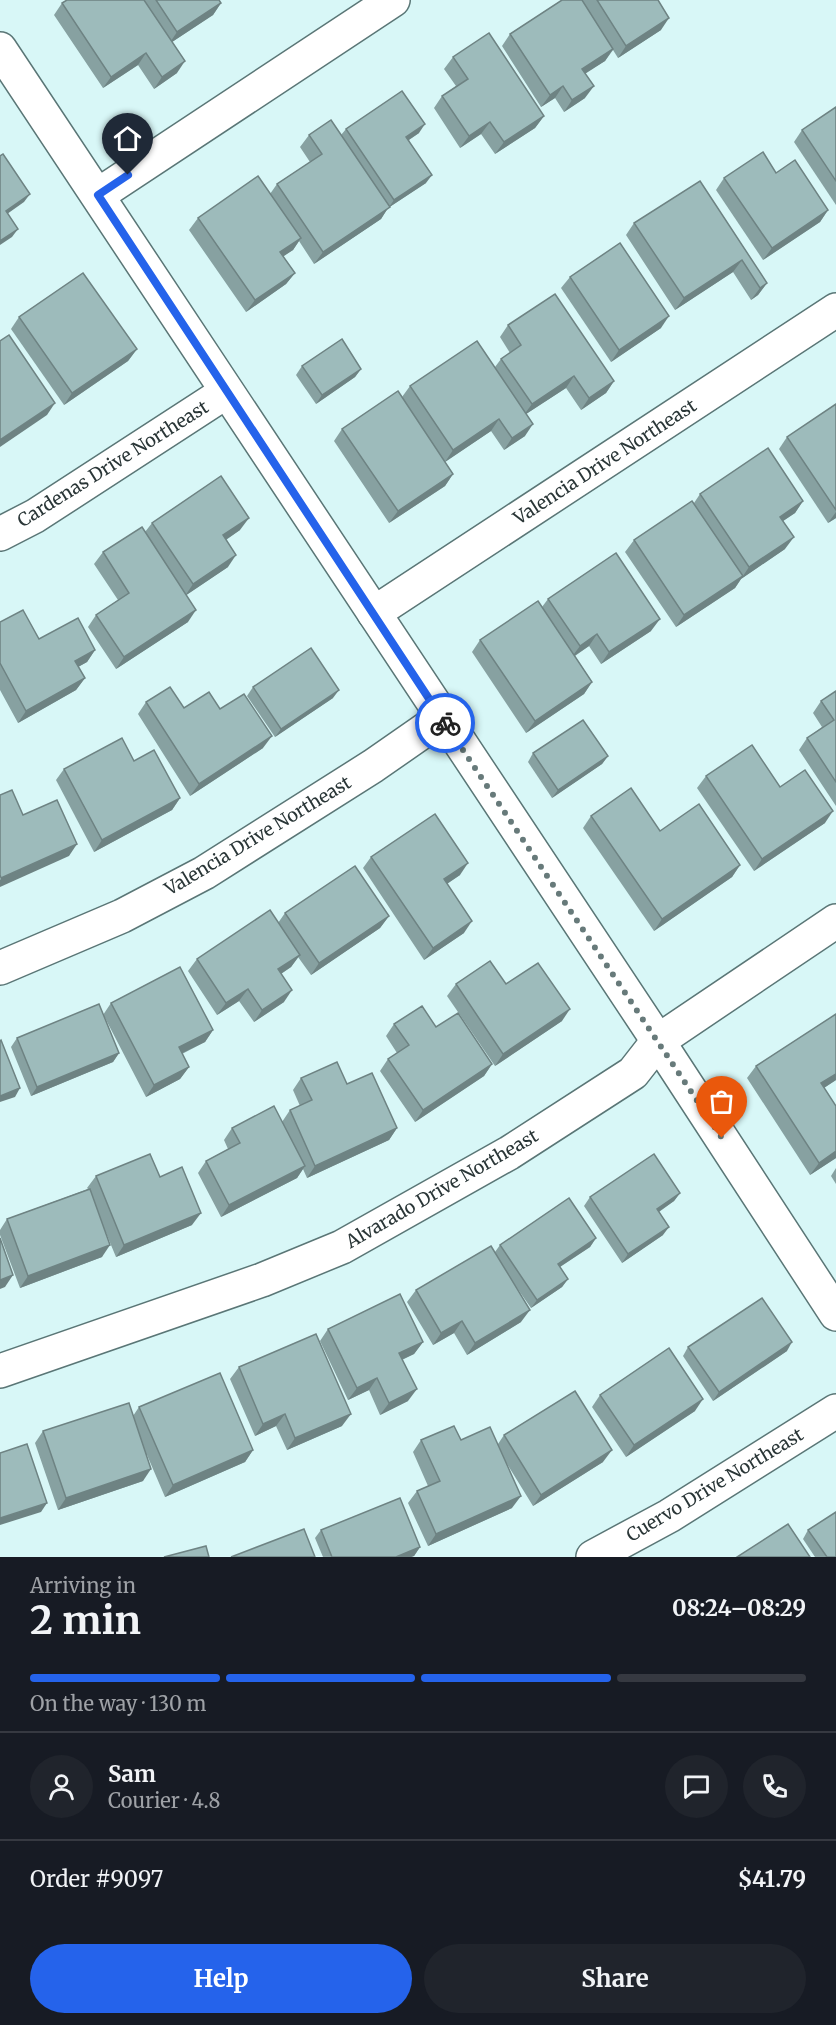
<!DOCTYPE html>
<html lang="en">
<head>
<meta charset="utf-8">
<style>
  body { margin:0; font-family:Merriweather,serif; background:#20242c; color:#f1f3f6; height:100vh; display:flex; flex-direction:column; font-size:22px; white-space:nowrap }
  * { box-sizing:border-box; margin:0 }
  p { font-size:20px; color:#9ea1a6 }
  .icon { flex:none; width:33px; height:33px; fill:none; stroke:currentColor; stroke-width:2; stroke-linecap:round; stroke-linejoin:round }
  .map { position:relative; height:1557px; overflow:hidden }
  .details { display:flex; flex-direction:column; background:#171b24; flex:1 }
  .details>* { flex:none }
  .pin { position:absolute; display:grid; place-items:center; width:51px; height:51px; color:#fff; margin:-62px -26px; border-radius:50% 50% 50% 0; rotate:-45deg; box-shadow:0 0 6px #0007 }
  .pin .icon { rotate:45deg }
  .courier { position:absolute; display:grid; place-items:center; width:60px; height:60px; margin:-30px; border:4px solid #2563eb; border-radius:50%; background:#fff; color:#222; box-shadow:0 2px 8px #0007 }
  .overview em { font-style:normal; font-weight:700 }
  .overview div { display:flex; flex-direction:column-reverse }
  .overview { display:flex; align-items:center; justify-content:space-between; height:102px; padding:0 30px }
  h1 { font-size:39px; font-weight:700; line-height:45px }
  .bar { display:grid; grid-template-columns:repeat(4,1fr); gap:9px 6px; align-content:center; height:72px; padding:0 30px }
  .bar i { height:8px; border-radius:4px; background:#363941 }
  .bar .selected { background:#2563eb }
  .bar p { grid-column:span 4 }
  .line { display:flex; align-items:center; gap:15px; padding:0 30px; border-top:2px solid #363941 }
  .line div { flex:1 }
  .round { display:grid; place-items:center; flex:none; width:63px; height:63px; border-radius:32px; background:#20242c }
  .cta { display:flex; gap:12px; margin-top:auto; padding:12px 30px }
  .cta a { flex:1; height:69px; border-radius:36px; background:#2563eb; color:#fff; font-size:24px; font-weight:700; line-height:69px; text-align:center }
  .cta a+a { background:#20242c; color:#f1f3f6 }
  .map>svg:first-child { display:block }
</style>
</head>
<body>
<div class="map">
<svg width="836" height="1557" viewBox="0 0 836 1557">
  <rect width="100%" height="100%" fill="#d8f7f7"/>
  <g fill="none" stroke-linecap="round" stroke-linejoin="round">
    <g stroke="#5a7676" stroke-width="36">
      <g id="street">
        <polyline points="0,49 658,1041 836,1314"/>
        <polyline points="98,195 393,0"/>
        <polyline points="0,534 35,516 226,392"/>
        <polyline points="374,613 836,310"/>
        <polyline points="0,968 122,916 204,873 373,766 442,718"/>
        <polyline points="0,1371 262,1280 342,1247 509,1153 633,1073 658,1041 836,921"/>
        <polyline points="593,1557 669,1516 836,1411"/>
      </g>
    </g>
    <use href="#street" stroke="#fff" stroke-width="33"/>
  </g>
  <g fill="#87a1a1">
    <polygon points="67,0 219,0 221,3 213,15 172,42 177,73 154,89 138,65 103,88 54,15 62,3"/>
    <polygon points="562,0 658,0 661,30 618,58 613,50 605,61 585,73 585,98 564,112 555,98 541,107 502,46 510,34"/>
    <polygon points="453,57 544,116 535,128 495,154 481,134 460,148 434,108 442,96 456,86 444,69"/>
    <polygon points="836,107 836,205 794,142 802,130"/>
    <polygon points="346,129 419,133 409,140 426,183 388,208 381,219 314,264 299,241 293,250 283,256 295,273 286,284 246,312 189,230 198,218 270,194 277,184 310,162 300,147 309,135 341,135"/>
    <polygon points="776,173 828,210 820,222 763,260 716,190 724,178"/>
    <polygon points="700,181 767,283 758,295 751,300 733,272 675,310 626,235 634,223"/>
    <polygon points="570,277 661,328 611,362 561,288"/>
    <polygon points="19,317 137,349 128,361 64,405 11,329"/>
    <polygon points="508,325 614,381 606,393 581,410 566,388 526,414 525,436 504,450 491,431 445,462 453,474 445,486 389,523 334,441 342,429 402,397 410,386 495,367 501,359 510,353 500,337"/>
    <polygon points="302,366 361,369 355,377 316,404 296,375"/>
    <polygon points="836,404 836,518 828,523 779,449 787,437"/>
    <polygon points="700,494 803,501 795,513 783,521 785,549 741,579 735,588 676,627 625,552 634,540 694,503"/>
    <polygon points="152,523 240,530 226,540 228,567 186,595 188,622 116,669 88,627 96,615 118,600 94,564 103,552 145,532"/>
    <polygon points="548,599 651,631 601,664 589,646 575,656 592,682 584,694 526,733 472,652 480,640 542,607"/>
    <polygon points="0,622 39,639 95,650 87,662 78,667 85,678 76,690 18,723 0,690"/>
    <polygon points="253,687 333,698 275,737 247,696"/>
    <polygon points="836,691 836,806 799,750 807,738 822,727 813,713 821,701"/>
    <polygon points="146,702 184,708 220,709 263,748 190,796 138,714"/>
    <polygon points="533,753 608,756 602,764 552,798 528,762"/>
    <polygon points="134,761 180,798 172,810 94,852 56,780 64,769"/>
    <polygon points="706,776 825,823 754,871 697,788"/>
    <polygon points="591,816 740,865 732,877 654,931 583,828"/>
    <polygon points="371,857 460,875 447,884 464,933 424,960 363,868"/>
    <polygon points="285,913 389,916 380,928 311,975 298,957 291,967 281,974 284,1002 254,1022 239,1001 217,1015 188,971 197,959 278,923"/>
    <polygon points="456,984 506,984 562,1021 495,1066 447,996"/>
    <polygon points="111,1003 213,1030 205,1042 182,1054 189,1067 180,1079 146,1097 104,1016 119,1053 113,1062 31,1096 11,1047 17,1038 103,1015"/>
    <polygon points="394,1024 436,1027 492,1064 484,1076 415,1122 380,1071 388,1059 397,1053 386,1036"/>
    <polygon points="756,1066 836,1080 824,1088 836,1158 810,1175 747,1078"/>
    <polygon points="301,1078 347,1084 397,1128 389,1140 307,1178 303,1169 297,1178 221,1217 198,1173 206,1161 228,1149 224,1140 232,1128 282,1122 290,1110 300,1106 293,1090"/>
    <polygon points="836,1168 836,1184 831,1176"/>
    <polygon points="96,1176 160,1177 192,1225 116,1257 106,1233 102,1257 20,1288 0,1235 0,1230 7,1219 88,1189 87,1188"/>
    <polygon points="680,1193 674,1201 659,1212 663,1235 622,1263 584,1206 590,1197"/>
    <polygon points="596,1238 590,1247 560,1267 568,1279 562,1287 531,1308 510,1278 521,1322 467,1355 454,1333 433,1345 407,1302 416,1290 495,1252 500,1245"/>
    <polygon points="328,1329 423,1342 414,1354 402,1360 408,1401 380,1415 369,1390 348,1400 320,1341"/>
    <polygon points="688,1347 787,1351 713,1401 683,1356"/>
    <polygon points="239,1367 342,1426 287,1450 276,1426 255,1436 230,1379"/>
    <polygon points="600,1395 695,1411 626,1457 592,1407"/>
    <polygon points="139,1407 253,1450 245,1462 165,1497 147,1455 143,1481 58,1510 35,1443 43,1431 133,1416"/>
    <polygon points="504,1435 603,1462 533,1506 507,1464 512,1508 428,1546 408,1503 417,1491 428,1486 413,1452 421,1440 461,1440 498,1444"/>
    <polygon points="321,1530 420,1547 414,1556 411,1557 323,1557 315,1538"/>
    <polygon points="808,1530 836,1557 815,1557 803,1539"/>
  </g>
  <g fill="#6e8383">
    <polygon points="221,3 213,15 169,44 177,32"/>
    <polygon points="669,18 661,30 618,58 626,46"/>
    <polygon points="613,49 605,61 574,81 582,69"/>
    <polygon points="146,53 138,65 103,88 111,77"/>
    <polygon points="185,61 177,73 154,89 162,77"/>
    <polygon points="563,86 555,98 541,107 550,95"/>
    <polygon points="594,86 585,98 564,112 572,100"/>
    <polygon points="544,116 535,128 495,154 504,142"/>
    <polygon points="490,122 481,134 460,148 469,136"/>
    <polygon points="425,124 419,133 401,145 406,137"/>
    <polygon points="432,175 426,183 388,208 381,219 314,264 323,252 389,207 394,200"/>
    <polygon points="30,194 24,202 0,219 6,211"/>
    <polygon points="828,210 820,222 763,260 772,248"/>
    <polygon points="18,229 12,237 0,245 0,241"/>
    <polygon points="301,238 293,250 272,264 280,252"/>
    <polygon points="742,260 733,272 675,310 684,298"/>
    <polygon points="295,273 286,284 246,312 255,300"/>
    <polygon points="767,283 758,295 751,300 760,288"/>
    <polygon points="669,316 661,328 611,362 619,350"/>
    <polygon points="137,349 128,361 64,405 72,393"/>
    <polygon points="361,369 355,377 316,404 322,395"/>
    <polygon points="574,376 566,388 523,416 532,404"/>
    <polygon points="614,381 606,393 581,410 589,398"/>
    <polygon points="55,403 47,415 0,447 0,440"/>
    <polygon points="499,419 491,431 445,462 453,450"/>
    <polygon points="533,424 525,436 504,450 512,438"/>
    <polygon points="453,474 445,486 389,523 398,511"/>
    <polygon points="803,501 795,513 771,529 780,517"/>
    <polygon points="836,512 836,518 828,523"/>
    <polygon points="249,518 240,530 215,547 223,535"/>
    <polygon points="794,537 785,549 741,579 749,567"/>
    <polygon points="236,555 228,567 185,596 193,584"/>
    <polygon points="743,576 735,588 676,627 684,615"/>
    <polygon points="196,610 188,622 116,669 124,657"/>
    <polygon points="660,619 651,631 601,664 609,652"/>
    <polygon points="597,634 589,646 571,658 580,646"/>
    <polygon points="95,650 87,662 67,673 75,661"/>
    <polygon points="85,678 76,690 18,723 26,711"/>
    <polygon points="592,682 584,694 526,733 535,721"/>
    <polygon points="339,690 333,698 275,737 281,729"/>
    <polygon points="272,736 263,748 190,796 199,784"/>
    <polygon points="608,756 602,764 552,798 558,790"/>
    <polygon points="180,798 172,810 94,852 102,840"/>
    <polygon points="833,811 825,823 754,871 762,859"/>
    <polygon points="77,844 69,856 0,887 0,880 1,878"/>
    <polygon points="468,863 460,875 436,891 444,879"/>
    <polygon points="740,865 732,877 654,931 662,919"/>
    <polygon points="389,916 380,928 311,975 319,963"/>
    <polygon points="472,921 464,933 424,960 433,948"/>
    <polygon points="300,955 291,967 270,981 278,969"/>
    <polygon points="248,989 239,1001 217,1015 226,1003"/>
    <polygon points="292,990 284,1002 254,1022 262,1010"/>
    <polygon points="570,1009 562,1021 495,1066 503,1054"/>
    <polygon points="213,1030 205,1042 170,1059 179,1047"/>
    <polygon points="119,1053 113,1062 31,1096 37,1087"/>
    <polygon points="492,1064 484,1076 415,1122 423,1110"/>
    <polygon points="189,1067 180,1079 146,1097 154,1085"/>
    <polygon points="836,1074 836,1080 813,1095 821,1083"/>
    <polygon points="20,1088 15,1097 0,1102 0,1096"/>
    <polygon points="397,1128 389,1140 307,1178 315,1166"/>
    <polygon points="836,1151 836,1158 810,1175 819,1163"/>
    <polygon points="305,1166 297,1178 221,1217 229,1205"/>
    <polygon points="680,1193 674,1201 651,1217 657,1209"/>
    <polygon points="201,1213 192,1225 116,1257 124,1245"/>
    <polygon points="669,1227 663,1235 622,1263 628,1254"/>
    <polygon points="596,1238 590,1247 552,1272 558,1264"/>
    <polygon points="110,1245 102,1257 20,1288 28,1276"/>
    <polygon points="13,1275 5,1287 0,1289 0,1280"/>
    <polygon points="568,1279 562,1287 531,1308 537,1300"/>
    <polygon points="530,1310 521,1322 467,1355 475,1343"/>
    <polygon points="462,1321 454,1333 433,1345 441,1333"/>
    <polygon points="423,1342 414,1354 390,1365 399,1353"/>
    <polygon points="792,1342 787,1351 713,1401 719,1392"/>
    <polygon points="377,1378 369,1390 348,1400 357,1388"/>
    <polygon points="417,1389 408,1401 380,1415 389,1403"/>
    <polygon points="703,1399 695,1411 626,1457 634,1445"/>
    <polygon points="285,1414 276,1426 255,1436 263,1424"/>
    <polygon points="351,1414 342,1426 287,1450 295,1438"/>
    <polygon points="253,1450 245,1462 165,1497 173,1485"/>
    <polygon points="612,1450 603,1462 533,1506 541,1495"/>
    <polygon points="151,1469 143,1481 58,1510 66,1498"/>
    <polygon points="521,1496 512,1508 428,1546 436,1534"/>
    <polygon points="47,1503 41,1512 0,1525 0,1518"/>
    <polygon points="420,1547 414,1556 411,1557 396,1557"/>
  </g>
  <g fill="#9dbbbb" stroke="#6e8383" stroke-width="1.5">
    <polygon points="67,0 144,0 185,61 162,77 146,53 111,77 62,3"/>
    <polygon points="156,0 219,0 221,3 177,32"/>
    <polygon points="562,0 582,0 613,49 582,69 594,86 572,100 563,86 550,95 510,34"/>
    <polygon points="597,0 658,0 669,18 626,46"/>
    <polygon points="489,33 544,116 504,142 490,122 469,136 442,96 468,79 453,57"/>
    <polygon points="402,91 425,124 406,137 432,175 394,200 346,129"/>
    <polygon points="836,107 836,181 802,130"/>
    <polygon points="331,120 390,207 323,252 277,184 322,154 309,135"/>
    <polygon points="763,152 776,173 795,160 828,210 772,248 724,178"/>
    <polygon points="3,154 30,194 6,211 18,229 0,241 0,156"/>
    <polygon points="258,176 301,238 280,252 295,273 255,300 198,218"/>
    <polygon points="700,181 767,283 760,288 742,260 684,298 634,223"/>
    <polygon points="620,243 669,316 619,350 570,277"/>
    <polygon points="83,273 137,349 72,393 19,317"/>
    <polygon points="555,294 614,381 589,398 574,376 532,404 501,359 521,345 508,325"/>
    <polygon points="9,335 55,403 0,440 0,341"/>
    <polygon points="342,339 361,369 322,395 302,366"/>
    <polygon points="477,341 533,424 512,438 499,419 453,450 410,386"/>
    <polygon points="398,391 453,474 398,511 342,429"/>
    <polygon points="836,404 836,510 787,437"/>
    <polygon points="768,448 803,501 780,517 794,537 749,567 700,494"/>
    <polygon points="221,476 249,518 223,535 236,555 193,584 152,523"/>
    <polygon points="692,501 743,576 684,615 634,540"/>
    <polygon points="142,527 196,610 124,657 96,615 129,593 103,552"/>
    <polygon points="616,553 660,619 609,652 597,634 580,646 548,599"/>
    <polygon points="538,601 592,682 535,721 480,640"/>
    <polygon points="23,610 39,639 78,618 95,650 75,661 85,678 26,711 0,663 0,622"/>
    <polygon points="311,648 339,690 281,729 253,687"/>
    <polygon points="170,687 184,708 209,692 220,709 244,694 272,736 199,784 146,702"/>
    <polygon points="836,691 836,782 807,738 834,720 821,701"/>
    <polygon points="583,720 608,756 558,790 533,753"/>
    <polygon points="122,738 134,761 154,750 180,798 102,840 64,769"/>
    <polygon points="752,745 780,787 805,770 833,811 762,859 706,776"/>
    <polygon points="631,788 660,831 699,804 740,865 662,919 591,816"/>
    <polygon points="12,790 23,815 57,800 77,844 1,878 0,875 0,795"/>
    <polygon points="435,814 468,863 444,879 472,921 433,948 371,857"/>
    <polygon points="355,866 389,916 319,963 285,913"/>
    <polygon points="270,910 300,955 278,969 292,990 262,1010 248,989 226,1003 197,959"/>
    <polygon points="490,961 506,984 538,963 570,1009 503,1054 456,984"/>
    <polygon points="180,967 213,1030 179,1047 189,1067 154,1085 111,1003"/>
    <polygon points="99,1004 119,1053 37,1087 17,1038"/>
    <polygon points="422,1006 436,1027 458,1013 492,1064 423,1110 388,1059 409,1045 394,1024"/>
    <polygon points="836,1014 836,1074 821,1083 836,1106 836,1151 819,1163 756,1066"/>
    <polygon points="1,1040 20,1088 0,1096 0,1041"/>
    <polygon points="337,1062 347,1084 372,1073 397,1128 315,1166 290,1110 312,1100 301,1078"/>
    <polygon points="274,1106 305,1166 229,1205 206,1161 240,1143 232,1128"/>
    <polygon points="150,1154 160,1177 182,1167 201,1213 124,1245 96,1176"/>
    <polygon points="654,1154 680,1193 657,1209 669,1227 628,1254 590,1197"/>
    <polygon points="90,1189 110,1245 28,1276 7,1219"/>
    <polygon points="569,1198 596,1238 558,1264 568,1279 537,1300 500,1245"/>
    <polygon points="0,1238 13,1275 0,1280"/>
    <polygon points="491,1246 530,1310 475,1343 462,1321 441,1333 416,1290"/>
    <polygon points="400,1294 423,1342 399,1353 417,1389 389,1403 377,1378 357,1388 328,1329"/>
    <polygon points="762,1298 792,1342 719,1392 688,1347"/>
    <polygon points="316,1334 351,1414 295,1438 285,1414 263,1424 239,1367"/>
    <polygon points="669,1348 703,1399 634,1445 600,1395"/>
    <polygon points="220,1373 253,1450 173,1485 139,1407"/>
    <polygon points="575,1391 612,1450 541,1495 504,1435"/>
    <polygon points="129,1403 151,1469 66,1498 43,1431"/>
    <polygon points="454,1426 461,1440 490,1427 521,1496 436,1534 417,1491 440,1481 421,1440"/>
    <polygon points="27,1444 47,1503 0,1518 0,1453"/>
    <polygon points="400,1498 420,1547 396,1557 332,1557 321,1530"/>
    <polygon points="836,1512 836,1557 827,1557 808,1530"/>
    <polygon points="788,1524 810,1557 737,1557"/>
    <polygon points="304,1529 315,1557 231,1557"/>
    <polygon points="206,1546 209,1557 164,1557"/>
  </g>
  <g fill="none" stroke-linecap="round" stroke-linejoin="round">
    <polyline stroke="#677a7a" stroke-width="6" stroke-dasharray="0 10.8" points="445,723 722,1138"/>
    <polyline stroke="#2563eb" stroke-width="8" points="128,175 98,195 445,723"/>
  </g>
  <g text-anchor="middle" stroke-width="5" stroke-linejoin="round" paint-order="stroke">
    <g font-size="18" fill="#2a3637" stroke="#fff">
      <text transform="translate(605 462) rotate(-33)" y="6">Valencia Drive Northeast</text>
      <text transform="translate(113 464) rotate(-32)" y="6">Cardenas Drive Northeast</text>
      <text transform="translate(258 836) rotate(-31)" y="6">Valencia Drive Northeast</text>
      <text transform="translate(442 1189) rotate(-30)" y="6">Alvarado Drive Northeast</text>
      <text transform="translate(715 1485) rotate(-31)" y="6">Cuervo Drive Northeast</text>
    </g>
  </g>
</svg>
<div class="pin" style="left:722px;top:1138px;background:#ea580c"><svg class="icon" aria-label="bag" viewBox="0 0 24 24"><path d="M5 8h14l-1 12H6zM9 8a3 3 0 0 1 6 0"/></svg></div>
<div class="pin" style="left:128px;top:175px;background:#1f2937"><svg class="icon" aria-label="home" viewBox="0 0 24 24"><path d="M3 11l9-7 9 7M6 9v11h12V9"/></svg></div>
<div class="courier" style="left:445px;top:723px"><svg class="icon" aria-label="bike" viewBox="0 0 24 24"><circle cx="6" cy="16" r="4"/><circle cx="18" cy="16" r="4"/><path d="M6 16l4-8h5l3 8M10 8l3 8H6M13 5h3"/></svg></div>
</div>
<section class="details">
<div class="overview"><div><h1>2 min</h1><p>Arriving in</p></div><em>08:24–08:29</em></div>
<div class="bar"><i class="selected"></i><i class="selected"></i><i class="selected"></i><i></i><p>On the way · 130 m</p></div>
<div class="line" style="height:108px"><a class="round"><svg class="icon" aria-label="person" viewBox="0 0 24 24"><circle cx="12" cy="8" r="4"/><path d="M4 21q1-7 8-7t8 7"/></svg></a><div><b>Sam</b><p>Courier · 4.8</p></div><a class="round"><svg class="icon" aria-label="chat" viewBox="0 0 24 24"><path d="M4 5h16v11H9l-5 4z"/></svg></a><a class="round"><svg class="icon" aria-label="phone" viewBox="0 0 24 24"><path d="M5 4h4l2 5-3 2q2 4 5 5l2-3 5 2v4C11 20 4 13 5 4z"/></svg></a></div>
<div class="line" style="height:78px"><div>Order #9097</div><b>$41.79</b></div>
<div class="cta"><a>Help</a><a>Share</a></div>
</section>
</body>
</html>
